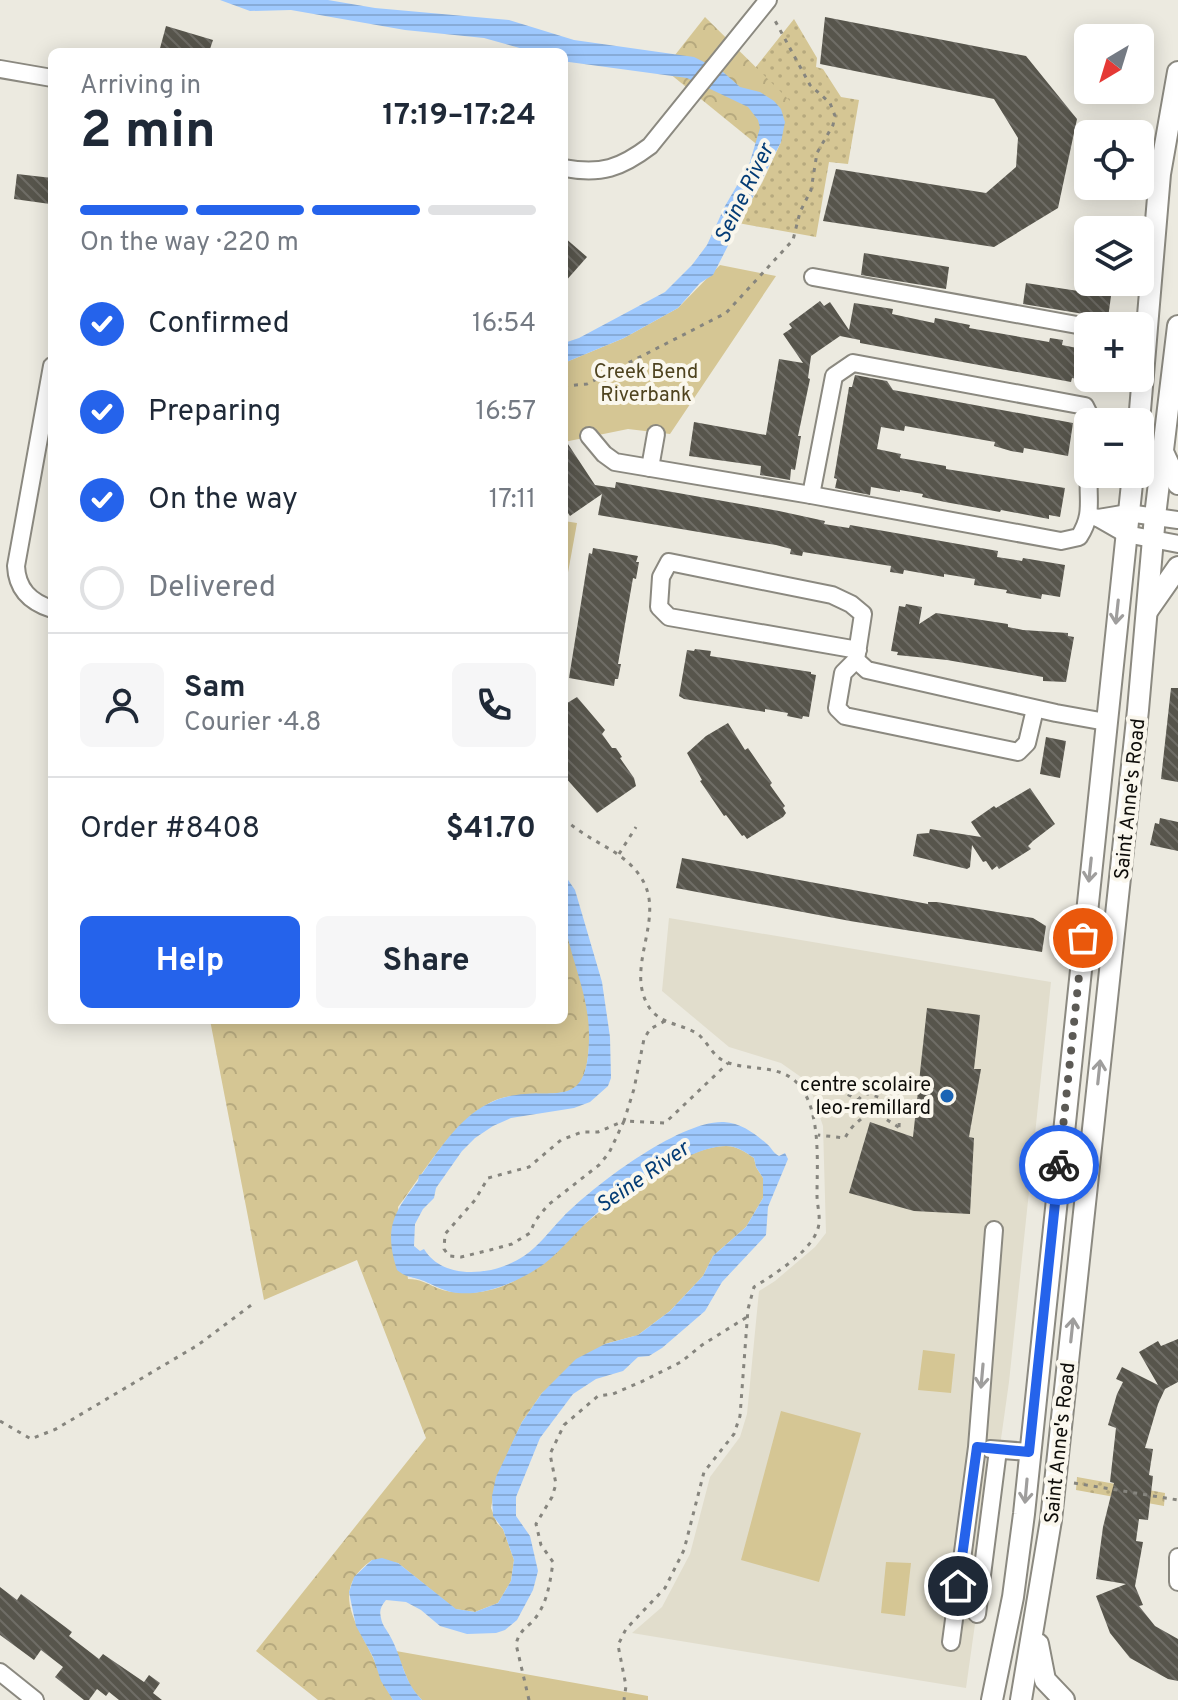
<!DOCTYPE html>
<html lang="en">
<head>
<meta charset="utf-8">
<style>
  body { margin:0; font-family:Overpass,sans-serif; background:#f6f6f7; color:#1f2937; height:100vh; display:flex; flex-direction:column; font-size:30px; white-space:nowrap }
  * { box-sizing:border-box; margin:0 }
  p { font-size:26px; color:#747a83 }
  .icon { flex:none; width:44px; height:44px; fill:none; stroke:currentColor; stroke-width:2; stroke-linecap:round; stroke-linejoin:round }
  .map { position:relative; flex:1; overflow:hidden }
  .drawer { position:absolute; left:48px; top:48px; width:520px; height:976px; display:flex; flex-direction:column; background:#fff; border-radius:12px; box-shadow:0 4px 20px #0003 }
  .drawer>* { flex:none }
  .needle { width:52px; rotate:218deg }
  .buttons { position:absolute; left:1074px; top:24px; display:grid; gap:16px }
  .buttons a { display:grid; place-items:center; width:80px; height:80px; border-radius:12px; background:#fff; box-shadow:0 4px 20px #0003; font-size:40px }
  .pin { position:absolute; display:grid; place-items:center; width:68px; height:68px; color:#fff; margin:-34px; border:4px solid #fff; border-radius:50%; box-shadow:0 2px 8px #0007 }
  .courier { position:absolute; display:grid; place-items:center; width:80px; height:80px; margin:-40px; border:6px solid #2563eb; border-radius:50%; background:#fff; color:#222; box-shadow:0 2px 10px #0007 }
  .headline em { font-style:normal; font-weight:700 }
  .headline div { display:flex; flex-direction:column-reverse }
  .headline { display:flex; align-items:center; justify-content:space-between; height:136px; padding:0 32px }
  h1 { font-size:52px; font-weight:700; line-height:60px }
  .bar { display:grid; grid-template-columns:repeat(4,1fr); gap:12px 8px; align-content:center; height:96px; padding:0 32px }
  .bar i { height:10px; border-radius:6px; background:#e0e1e3 }
  .bar .selected { background:#2563eb }
  .bar p { grid-column:span 4 }
  .line { display:flex; align-items:center; gap:20px; padding:0 32px; border-top:2px solid #e0e1e3 }
  .line div { flex:1 }
  .round { display:grid; place-items:center; flex:none; width:84px; height:84px; border-radius:12px; background:#f6f6f7 }
  ol { padding:0 32px; list-style:none }
  li { display:flex; align-items:center; gap:24px; height:88px }
  li p { margin-inline-start:auto }
  li .icon { padding:8px; border-radius:50%; background:#2563eb; color:#fff; stroke-width:4 }
  li:last-child { color:#747a83 }
  li i { width:44px; height:44px; border:4px solid #e0e1e3; border-radius:50% }
  .primary-button { display:flex; gap:16px; margin-top:auto; padding:16px 32px }
  .primary-button a { flex:1; height:92px; border-radius:12px; background:#2563eb; color:#fff; font-size:32px; font-weight:700; line-height:92px; text-align:center }
  .primary-button a+a { background:#f6f6f7; color:#1f2937 }
  .map>svg:first-child { display:block }
</style>
</head>
<body>
<div class="map">
<svg width="1178" height="1700" viewBox="0 0 1178 1700">
  <defs>
    <pattern id="grass-dots" width="8" height="8" patternUnits="userSpaceOnUse" patternTransform="scale(2)"><rect width="8" height="8" fill="#d5c694"/><path d="M2 2h.1M6 6h.1" fill="none" stroke="#b6a97e" stroke-width="1.8" stroke-linecap="round"/></pattern>
    <pattern id="forest-crowns" width="20" height="18" patternUnits="userSpaceOnUse" patternTransform="scale(2)"><rect width="20" height="18" fill="#d5c694"/><path d="M2 6a3 3 0 1 1 6 0M12 15a3 3 0 1 1 6 0" fill="none" stroke="#b6a97e"/></pattern>
    <pattern id="water-rules" width="6" height="5" patternUnits="userSpaceOnUse" patternTransform="scale(2)"><rect width="6" height="5" fill="#9ec8fd"/><path d="M0 2.5h6" fill="none" stroke="#87abd8"/></pattern>
    <pattern id="building-back-hatch" width="6" height="6" patternUnits="userSpaceOnUse" patternTransform="scale(2)"><rect width="6" height="6" fill="#57554c"/><path d="M-1 5l2 2M0 0l6 6M5-1l2 2" fill="none" stroke="#6f6d66"/></pattern>
  </defs>
  <rect width="100%" height="100%" fill="#eceae0"/>
  <polygon fill="#e1ddcc" points="669,918 1051,982 1009,1382 966,1688 632,1633 662,1607 690,1554 710,1477 740,1437 747,1414 759,1291 775,1281 815,1247 826,1233 823,1126 808,1082 781,1063 729,1047 662,991"/>
  <g fill="url(#grass-dots)">
    <polygon points="794,19 817,58 816,67 823,69 841,97 859,100 848,164 829,162 816,237 738,223 762,183 781,142 740,87"/>
    <polygon points="1077,1477 1165,1493 1164,1506 1076,1490"/>
  </g>
  <g fill="url(#forest-crowns)">
    <polygon points="705,17 792,103 765,151 664,69"/>
    <path d="M 564,917 C 571,944 582,972 587,1000 C 590,1020 594,1084 570,1091 C 543,1098 511,1089 486,1105 C 448,1129 425,1171 398,1207 L 408,1279 C 420,1279 426,1283 437,1288 C 460,1297 492,1293 514,1281 C 526,1274 537,1262 548,1254 C 587,1222 676,1146 726,1146 C 737,1146 745,1152 754,1158 L 756,1167 L 763,1178 L 763,1198 L 746,1227 L 713,1256 L 703,1276 L 670,1311 L 638,1335 L 605,1344 L 542,1393 L 522,1422 L 497,1477 L 491,1508 L 497,1523 L 503,1529 L 514,1560 L 511,1581 L 498,1603 L 475,1612 L 455,1609 L 398,1563 L 372,1560 C 328,1591 358,1624 374,1660 C 380,1674 385,1687 393,1700 L 318,1700 L 256,1651 L 426,1438 L 357,1260 L 264,1300 L 210,1020 L 564,1020 Z"/>
  </g>
  <g fill="#d5c694">
    <polygon points="720,265 776,276 670,434 628,429 564,442 564,363 624,338 678,308"/>
    <polygon points="564,521 577,523 567,578 564,580"/>
    <polygon points="923,1350 955,1354 951,1393 918,1390"/>
    <polygon points="781,1411 861,1433 819,1582 741,1560"/>
    <polygon points="886,1562 911,1563 905,1616 881,1613"/>
    <polygon points="396,1651 648,1696 648,1700 422,1700 411,1688"/>
  </g>
  <g fill="url(#water-rules)">
    <polygon points="220,0 328,0 375,8 509,20 574,40 694,57 722,71 740,87 760,92 774,101 781,109 785,122 781,142 713,275 700,283 678,308 624,338 564,363 564,343 579,338 665,292 692,265 707,245 725,206 749,165 760,128 758,120 748,107 687,78 569,62 564,61 564,52 534,52 484,38 405,30 291,10 250,11"/>
    <path d="M 564,874 L 575,890 L 602,982 L 610,1037 L 611,1078 L 608,1086 L 590,1102 L 574,1108 L 511,1118 L 493,1126 L 475,1138 L 462,1151 L 436,1188 L 434,1198 L 423,1209 L 415,1224 L 414,1246 L 420,1251 L 424,1249 C 444,1282 496,1275 524,1256 C 539,1246 550,1230 563,1217 C 593,1186 680,1120 724,1122 C 741,1123 754,1133 767,1144 C 772,1148 772,1152 779,1156 L 785,1153 L 788,1159 L 768,1207 L 766,1235 L 722,1282 L 705,1311 L 662,1348 L 649,1356 L 638,1357 L 623,1371 L 596,1379 L 573,1394 L 540,1438 L 516,1497 L 516,1516 L 530,1536 L 538,1571 L 533,1590 L 517,1620 L 505,1630 L 496,1633 L 467,1634 L 440,1626 L 421,1610 L 406,1602 L 386,1600 C 381,1606 379,1610 381,1618 C 382,1625 387,1630 390,1636 C 403,1659 402,1679 422,1700 L 393,1700 L 381,1681 L 373,1657 L 356,1626 L 349,1592 L 354,1577 L 372,1560 L 382,1558 L 398,1563 L 456,1609 L 475,1612 L 498,1603 L 511,1581 L 514,1560 L 503,1529 L 493,1516 L 492,1496 L 496,1477 L 522,1422 L 542,1393 L 576,1359 L 605,1344 L 638,1335 L 670,1311 L 703,1276 L 713,1256 L 746,1227 L 763,1198 L 763,1178 L 756,1167 L 754,1158 C 745,1152 737,1146 726,1146 C 691,1146 624,1191 597,1213 C 578,1229 563,1249 544,1264 C 522,1280 486,1296 458,1293 C 446,1292 435,1286 424,1281 C 412,1276 408,1279 397,1270 C 384,1229 393,1213 418,1181 L 419,1175 L 422,1174 C 441,1147 462,1114 494,1101 C 547,1079 589,1122 589,1035 C 589,993 569,957 564,917 C 562,903 564,888 564,874 Z"/>
  </g>
  <g fill="url(#building-back-hatch)">
    <polygon points="825,17 1026,56 1077,119 1058,208 994,247 823,221 836,169 986,193 1016,167 1018,138 994,99 820,64"/>
    <polygon points="166,26 213,40 209,52 159,52"/>
    <polygon points="17,174 52,178 50,204 14,199"/>
    <polygon points="564,237 587,257 564,283"/>
    <polygon points="864,253 949,267 946,289 861,275"/>
    <polygon points="1026,283 1111,296 1108,318 1023,304"/>
    <polygon points="820,301 824,306 830,302 849,330 854,303 893,309 892,314 934,323 935,318 970,325 969,328 1049,342 1050,338 1063,340 1062,345 1087,350 1082,380 1072,378 1071,382 860,343 860,340 840,336 811,356 808,378 810,379 798,436 801,436 795,470 791,469 790,480 760,475 761,466 689,456 694,422 766,435 779,359 803,363 783,334 792,328 789,324"/>
    <polygon points="855,375 887,381 893,390 1073,423 1068,456 1024,448 1023,453 1011,451 994,446 995,442 905,426 904,431 881,427 877,449 901,454 900,458 946,466 946,469 1065,488 1060,517 1049,515 1049,519 1001,510 1000,512 945,502 922,497 923,494 900,490 900,492 871,487 870,495 835,488 837,479 834,478 849,387 852,387"/>
    <polygon points="564,438 595,485 615,488 616,482 779,511 825,521 824,524 849,528 850,525 998,551 997,557 1022,561 1023,558 1065,565 1060,597 1042,594 1041,599 1006,593 1007,590 974,585 975,579 944,574 944,577 904,570 903,574 890,572 891,566 803,552 802,556 790,554 791,549 776,545 598,515 602,494 570,516 564,507"/>
    <polygon points="593,548 638,556 636,562 639,562 636,579 633,578 618,664 621,664 618,679 615,679 614,686 569,678 589,553 592,554"/>
    <polygon points="906,604 922,607 919,624 936,613 1008,624 1008,627 1023,630 1068,633 1068,636 1074,637 1066,682 1043,681 1043,677 947,660 897,655 898,652 891,651 899,606 905,607"/>
    <polygon points="695,649 711,651 710,656 811,672 811,674 816,675 809,717 803,716 802,719 787,716 788,713 765,709 765,712 684,699 679,696 687,650 694,651"/>
    <polygon points="1171,688 1178,688 1178,782 1161,779"/>
    <polygon points="577,697 605,730 602,734 612,748 616,748 622,757 620,758 634,778 636,786 597,813 564,776 564,705"/>
    <polygon points="728,723 745,750 748,748 772,783 770,785 785,806 783,808 786,813 783,817 747,839 744,835 742,836 726,815 724,816 700,781 702,780 687,753 706,736"/>
    <polygon points="1046,737 1066,741 1060,778 1040,774"/>
    <polygon points="1030,788 1055,824 1033,841 1028,846 1031,849 999,869 997,866 992,870 986,861 983,862 972,845 970,867 967,869 913,856 917,834 929,833 930,829 981,837 971,822 994,806 996,808"/>
    <polygon points="1160,818 1178,822 1178,851 1150,845 1155,823 1159,824"/>
    <polygon points="682,858 928,904 928,902 937,902 1033,918 1046,926 1042,952 850,921 676,888"/>
    <polygon points="927,1008 980,1015 974,1069 981,1069 969,1137 974,1138 970,1214 914,1211 849,1193 870,1122 913,1137"/>
    <polygon points="1178,1339 1178,1382 1165,1389 1158,1404 1145,1448 1153,1449 1149,1475 1153,1476 1148,1520 1139,1519 1136,1541 1143,1542 1135,1586 1143,1605 1139,1606 1155,1626 1178,1639 1178,1681 1168,1679 1130,1658 1110,1633 1096,1596 1126,1584 1096,1579 1103,1527 1114,1483 1110,1482 1116,1428 1108,1425 1117,1394 1123,1382 1116,1379 1122,1367 1158,1385 1139,1352 1158,1341 1161,1346"/>
    <polygon points="0,1587 17,1600 21,1594 48,1614 72,1632 69,1636 99,1659 103,1654 144,1682 149,1675 160,1683 153,1693 162,1700 119,1700 109,1692 106,1696 97,1689 89,1700 84,1700 55,1677 63,1667 41,1650 34,1660 0,1635"/>
  </g>
  <g fill="none" stroke-linecap="round" stroke-linejoin="round">
    <g stroke="#8b8980" stroke-width="20">
      <g id="minor">
        <polyline points="0,69 52,78"/>
        <path d="M 564,168 C 601,175 621,168 650,146 L 768,0"/>
        <polyline points="813,277 1088,327"/>
        <path d="M 52,366 L 16,566 C 17,589 30,602 52,609"/>
        <path d="M 589,436 L 604,454 L 615,462 L 811,495 L 1061,541 L 1079,537 C 1094,514 1087,500 1089,474"/>
        <polyline points="650,468 656,434"/>
        <polyline points="811,495 834,376 853,363 1085,406 1093,422"/>
        <polyline points="1090,516 1098,518 1126,534 1178,544"/>
        <polyline points="1098,518 1128,513 1178,520"/>
        <polyline points="858,650 669,617 659,607 661,577 669,562 832,595 851,604 863,614 856,660 867,670 1056,713 1106,722"/>
        <polyline points="856,660 843,673 837,708 845,716 1018,752 1027,743 1035,709"/>
        <polyline points="990,1449 1029,1452"/>
        <polyline points="1178,1557 1178,1582"/>
        <polyline points="977,1614 998,1450"/>
        <polyline points="951,1642 977,1447 994,1230"/>
        <polyline points="0,1672 35,1700"/>
      </g>
    </g>
    <g stroke="#8b8980" stroke-width="24">
      <g id="major">
        <polyline points="1139,422 1160,174 1178,72"/>
        <polyline points="1163,452 1178,484"/>
        <polyline points="1148,610 1178,567"/>
        <polyline points="1038,1644 1045,1680 1064,1700"/>
        <polyline points="992,1700 1013,1597 1024,1514 1133,474"/>
        <polyline points="1021,1700 1051,1520 1138,710 1155,516 1178,326"/>
      </g>
    </g>
    <g stroke="#86857e" stroke-width="3" stroke-dasharray="4 6" stroke-linecap="butt">
      <polyline points="564,386 587,384 726,313 793,240 800,212 811,190 817,153 833,125 835,116 830,103 810,85 773,17"/>
      <path d="M 564,818 C 587,842 621,848 640,876 C 669,917 621,969 651,1010 C 663,1025 684,1024 699,1035 C 708,1043 713,1056 724,1061 C 745,1071 775,1064 794,1080 C 822,1104 817,1162 817,1195 C 817,1207 822,1220 817,1231 C 809,1253 773,1275 754,1287 L 748,1309 L 740,1416 L 734,1434 L 704,1472 L 684,1550 L 665,1588 L 626,1629 L 618,1645 L 626,1686 L 624,1700"/>
      <polyline points="619,854 636,827"/>
      <polyline points="665,1021 650,1029 644,1039 634,1089 624,1121 598,1132 582,1132 561,1140 529,1167 488,1178 475,1200 445,1234 444,1249 449,1256 461,1257 490,1250 512,1244 530,1233 535,1221 548,1205 599,1165 609,1153 624,1121 665,1123 728,1063"/>
      <path d="M 799,1086 C 832,1087 843,1088 870,1109 C 861,1122 853,1122 845,1138 L 818,1135"/>
      <path d="M 858,1100 L 864,1093 C 885,1098 901,1105 899,1127"/>
      <polyline points="870,1109 903,1130"/>
      <polyline points="0,1421 31,1439 56,1429 198,1345 254,1303"/>
      <polyline points="1074,1483 1178,1500"/>
      <path d="M 529,1700 L 516,1644 C 519,1633 523,1630 531,1623 C 547,1607 550,1583 553,1562 L 541,1545 L 536,1524 L 552,1497 L 556,1484 L 550,1454 L 564,1425 L 598,1396 L 613,1394 L 643,1381 L 681,1362 L 702,1345 L 747,1317"/>
    </g>
    <use href="#minor" stroke="#fff" stroke-width="16"/>
    <use href="#major" stroke="#fff" stroke-width="20"/>
  </g>
  <defs><path id="oneway-shaft" d="M-6 0H5M1.5-3L5.5 0L1.5 3" fill="none" stroke-width="1.6" stroke-linecap="round" stroke-linejoin="round" transform="scale(2)"/></defs>
  <g stroke="#9f9e9d">
    <use href="#oneway-shaft" transform="translate(1117 612) rotate(96)"/>
    <use href="#oneway-shaft" transform="translate(1090 870) rotate(96)"/>
    <use href="#oneway-shaft" transform="translate(1099 1072) rotate(-84)"/>
    <use href="#oneway-shaft" transform="translate(1072 1330) rotate(-84)"/>
    <use href="#oneway-shaft" transform="translate(982 1376) rotate(95)"/>
    <use href="#oneway-shaft" transform="translate(1026 1491) rotate(95)"/>
  </g>
  <g fill="none" stroke-linecap="round" stroke-linejoin="round">
    <polyline stroke="#5c5a55" stroke-width="8" stroke-dasharray="0 14.4" points="1059,1165 1083,938"/>
    <polyline stroke="#2563eb" stroke-width="10" points="958,1586 977,1447 1029,1452 1059,1165"/>
  </g>
  <circle fill="#1b64b4" stroke="#faf7ed" stroke-width="3" cx="947" cy="1096" r="8"/>
  <g text-anchor="middle" stroke-width="8" stroke-linejoin="round" paint-order="stroke">
    <g font-size="20" fill="#4e431f" stroke="#faf7ed">
      <text x="646" y="378">Creek Bend<tspan x="646" dy="23">Riverbank</tspan></text>
    </g>
    <g font-size="20" fill="#0e0d0a" stroke="#faf7ed">
      <text transform="translate(1129 799) rotate(-84)" y="7">Saint Anne's Road</text>
      <text transform="translate(1059 1443) rotate(-84)" y="7">Saint Anne's Road</text>
    </g>
    <g font-size="20" fill="#0e0d0a" stroke="#faf7ed" text-anchor="end">
      <text x="931" y="1091">centre scolaire<tspan x="931" dy="23">leo-remillard</tspan></text>
    </g>
    <g font-size="22" font-style="italic" fill="#043c75" stroke="#faf7ed">
      <text transform="translate(743 193) rotate(-64)" y="8">Seine River</text>
      <text transform="translate(642 1176) rotate(-35)" y="8">Seine River</text>
    </g>
  </g>
</svg>
<div class="buttons">
<a><svg class="needle" viewBox="-14 -14 28 28"><path d="M0-13l5 13h-10z" fill="#e53935"/><path d="M0 13l5-13h-10z" fill="#747a83"/></svg></a>
<a><svg class="icon" aria-label="locate" viewBox="0 0 24 24"><circle cx="12" cy="12" r="6"/><path d="M12 2v4M12 18v4M2 12h4M18 12h4"/></svg></a>
<a><svg class="icon" aria-label="layers" viewBox="0 0 24 24"><path d="M12 4l9 5-9 5-9-5zM3 14l9 5 9-5"/></svg></a>
<a>+</a>
<a>−</a>
</div>
<div class="pin" style="left:1083px;top:938px;background:#ea580c"><svg class="icon" aria-label="bag" viewBox="0 0 24 24"><path d="M5 8h14l-1 12H6zM9 8a3 3 0 0 1 6 0"/></svg></div>
<div class="pin" style="left:958px;top:1586px;background:#1f2937"><svg class="icon" aria-label="home" viewBox="0 0 24 24"><path d="M3 11l9-7 9 7M6 9v11h12V9"/></svg></div>
<div class="courier" style="left:1059px;top:1165px"><svg class="icon" aria-label="bike" viewBox="0 0 24 24"><circle cx="6" cy="16" r="4"/><circle cx="18" cy="16" r="4"/><path d="M6 16l4-8h5l3 8M10 8l3 8H6M13 5h3"/></svg></div>
<section class="drawer">
<div class="headline"><div><h1>2 min</h1><p>Arriving in</p></div><em>17:19–17:24</em></div>
<div class="bar"><i class="selected"></i><i class="selected"></i><i class="selected"></i><i></i><p>On the way · 220 m</p></div>
<ol>
<li><svg class="icon" aria-label="check" viewBox="0 0 24 24"><path d="M5 12l5 5 9-10"/></svg>Confirmed<p>16:54</p></li>
<li><svg class="icon" aria-label="check" viewBox="0 0 24 24"><path d="M5 12l5 5 9-10"/></svg>Preparing<p>16:57</p></li>
<li><svg class="icon" aria-label="check" viewBox="0 0 24 24"><path d="M5 12l5 5 9-10"/></svg>On the way<p>17:11</p></li>
<li><i></i>Delivered</li>
</ol>
<div class="line" style="height:144px"><a class="round"><svg class="icon" aria-label="person" viewBox="0 0 24 24"><circle cx="12" cy="8" r="4"/><path d="M4 21q1-7 8-7t8 7"/></svg></a><div><b>Sam</b><p>Courier · 4.8</p></div><a class="round"><svg class="icon" aria-label="phone" viewBox="0 0 24 24"><path d="M5 4h4l2 5-3 2q2 4 5 5l2-3 5 2v4C11 20 4 13 5 4z"/></svg></a></div>
<div class="line" style="height:104px"><div>Order #8408</div><b>$41.70</b></div>
<div class="primary-button"><a>Help</a><a>Share</a></div>
</section>
</div>
</body>
</html>
